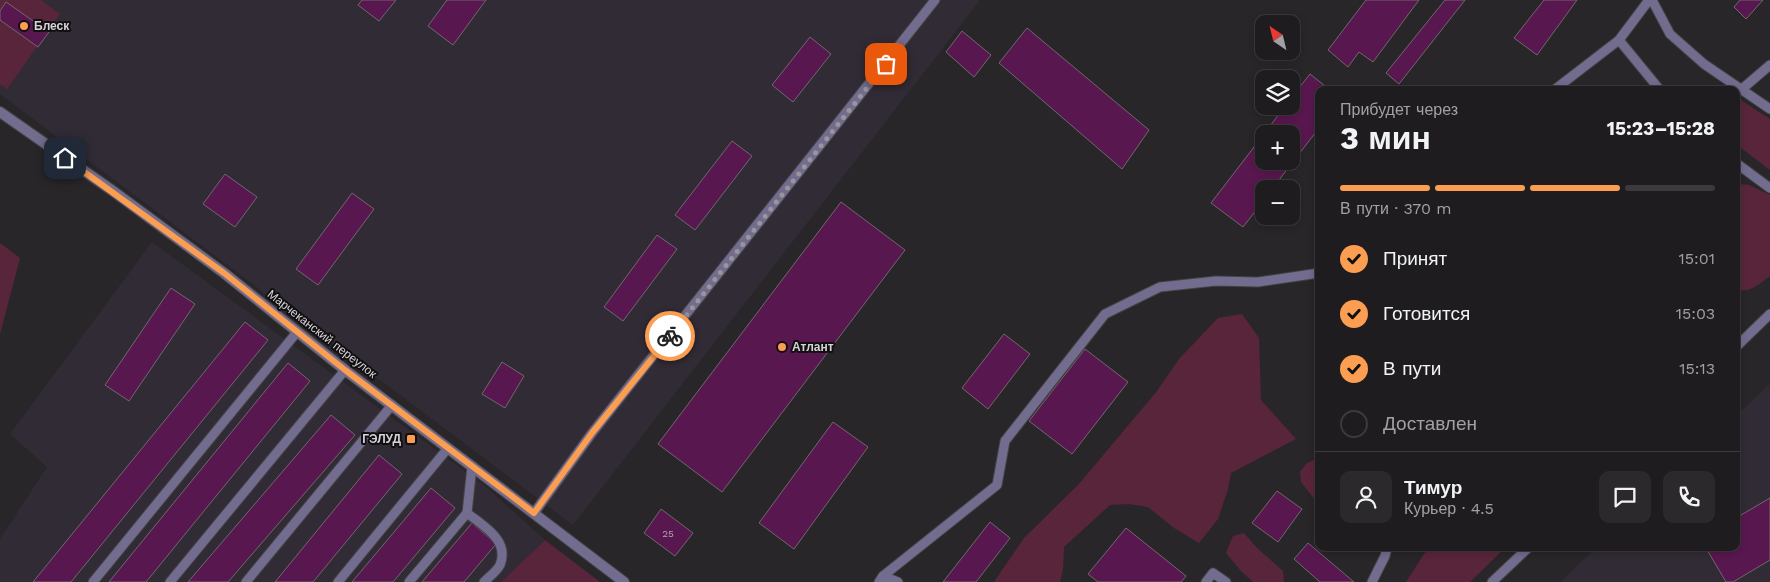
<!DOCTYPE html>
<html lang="ru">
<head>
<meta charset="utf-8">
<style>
  body { margin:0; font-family:"Work Sans",sans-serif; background:#2c292d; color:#f1f3f6; height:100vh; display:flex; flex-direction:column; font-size:19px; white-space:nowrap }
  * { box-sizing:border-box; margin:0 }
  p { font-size:16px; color:#a1a1a5 }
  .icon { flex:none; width:28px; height:28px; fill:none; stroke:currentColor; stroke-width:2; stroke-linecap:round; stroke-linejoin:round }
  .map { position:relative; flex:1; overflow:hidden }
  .drawer { position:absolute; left:1315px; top:86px; width:425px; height:465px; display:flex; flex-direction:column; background:#1f1c20; border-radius:10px; box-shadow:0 2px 8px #0003,0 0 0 1px #3c3a3e }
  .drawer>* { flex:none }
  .needle { width:32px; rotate:325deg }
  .tools { position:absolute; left:1255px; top:15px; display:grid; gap:10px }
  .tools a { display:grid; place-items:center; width:45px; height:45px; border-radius:10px; background:#1f1c20; box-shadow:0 2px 8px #0003,0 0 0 1px #3c3a3e; font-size:25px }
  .pin { position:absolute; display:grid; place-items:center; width:42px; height:42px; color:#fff; margin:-21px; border-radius:10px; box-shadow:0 2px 8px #0006 }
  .courier { position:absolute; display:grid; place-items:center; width:50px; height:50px; margin:-25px; border:4px solid #fb9e51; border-radius:50%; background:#fff; color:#222; box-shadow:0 1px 6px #0007 }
  .overview em { font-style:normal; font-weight:700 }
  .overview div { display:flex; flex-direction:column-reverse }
  .overview { display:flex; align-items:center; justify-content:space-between; height:85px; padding:0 25px }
  h1 { font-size:32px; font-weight:700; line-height:38px }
  .bar { display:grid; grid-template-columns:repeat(4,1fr); gap:8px 5px; align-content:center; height:60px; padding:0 25px }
  .bar i { height:6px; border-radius:4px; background:#3c3a3e }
  .bar .active { background:#fb9e51 }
  .bar p { grid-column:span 4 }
  .line { display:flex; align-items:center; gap:12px; padding:0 25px; border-top:1px solid #3c3a3e }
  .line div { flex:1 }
  .round { display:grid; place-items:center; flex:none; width:52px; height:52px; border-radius:10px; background:#2c292d }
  ol { padding:0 25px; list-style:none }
  li { display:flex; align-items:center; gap:15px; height:55px }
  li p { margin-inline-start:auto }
  li .icon { padding:5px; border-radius:50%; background:#fb9e51; color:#111; stroke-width:4 }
  li:last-child { color:#a1a1a5 }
  li i { width:28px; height:28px; border:2px solid #3c3a3e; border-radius:50% }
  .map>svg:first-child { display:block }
</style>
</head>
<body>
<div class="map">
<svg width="1770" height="582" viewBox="0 0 1770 582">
  <rect width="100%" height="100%" fill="#29262a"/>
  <g fill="#312b35">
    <polygon points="0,0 980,0 573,525 0,94"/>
    <polygon points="152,242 484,485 545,540 501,582 0,582 0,539 47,467 10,434"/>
    <polygon points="1770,384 1770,582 1560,582 1596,548 1736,548 1736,416"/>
  </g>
  <g fill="#59253b">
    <polygon points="0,0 41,0 60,14 7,89 0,84"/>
    <polygon points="1736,97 1770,119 1770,170 1736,144"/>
    <path d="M 1738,184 L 1749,185 L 1770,195 L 1770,276 C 1759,284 1750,294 1736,289 L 1736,185 Z"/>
    <polygon points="0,243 20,258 0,334"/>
    <polygon points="1242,314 1259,338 1261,400 1296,439 1231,473 1228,489 1218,519 1199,543 1174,528 1148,507 1129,504 1110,505 1064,547 1063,569 1060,582 994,582 1024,538 1079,484 1157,391 1179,359 1218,318"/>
    <polygon points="1319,458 1319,505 1301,482 1300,472 1307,463"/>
    <polygon points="1244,533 1257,548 1283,571 1284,582 1253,582 1241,571 1226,553 1233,536"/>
    <polygon points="545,540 600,582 501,582"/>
    <polygon points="1428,548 1505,548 1470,582 1406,582"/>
  </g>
  <g fill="#59174f" stroke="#6e696d">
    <polygon points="362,0 396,0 379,21 358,5"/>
    <polygon points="447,0 486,0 453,45 428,26"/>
    <polygon points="1366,0 1419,0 1373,62 1359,52 1348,67 1328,50"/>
    <polygon points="1445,0 1465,0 1399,84 1386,73"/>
    <polygon points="1544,0 1577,0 1537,55 1514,38"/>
    <polygon points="1740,0 1763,0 1746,19 1734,7"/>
    <polygon points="6,2 49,32 38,47 0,20 0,11"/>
    <polygon points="1027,28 1149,130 1122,169 999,63"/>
    <polygon points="962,31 991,55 974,77 946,52"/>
    <polygon points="810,37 831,54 793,102 772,85"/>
    <polygon points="1310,74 1330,90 1319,90 1319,128 1272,189 1264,189 1264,200 1243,227 1211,203 1264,134 1264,161 1291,161 1291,134 1264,134 1285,106 1291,106 1291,98"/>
    <polygon points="732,141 752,156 695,230 675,215"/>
    <polygon points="225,174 257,197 235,227 203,204"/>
    <polygon points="352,193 374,209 318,285 296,269"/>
    <polygon points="841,202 905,250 722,492 658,444"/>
    <polygon points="657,235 677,249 623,321 604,307"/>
    <polygon points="171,288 195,304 129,401 105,385"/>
    <polygon points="245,322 268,340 71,582 33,582"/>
    <polygon points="1004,334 1030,354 988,409 962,388"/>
    <polygon points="1085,349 1128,382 1072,454 1029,421"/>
    <polygon points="502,362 524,376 505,408 482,394"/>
    <polygon points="288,363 310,381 146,582 109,582"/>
    <polygon points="331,415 355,435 228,582 188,582"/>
    <polygon points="833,422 868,447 794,549 759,523"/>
    <polygon points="379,455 402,474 313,582 275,582"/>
    <polygon points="431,488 455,508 393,582 352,582"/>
    <polygon points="1277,491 1302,509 1278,542 1252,523"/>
    <polygon points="1770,498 1770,560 1733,582 1726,582 1706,548 1736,548 1736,518"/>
    <polygon points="661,509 693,533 675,556 644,533"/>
    <polygon points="990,522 1010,538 976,582 943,582"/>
    <polygon points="472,523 496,544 464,582 422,582"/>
    <polygon points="1126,528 1186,576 1181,582 1098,582 1088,574"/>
    <polygon points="1308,543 1354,582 1320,582 1294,559"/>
  </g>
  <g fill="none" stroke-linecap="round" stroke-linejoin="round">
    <g stroke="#454246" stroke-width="11">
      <g id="service">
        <polyline points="1652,0 1670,34 1704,64 1770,109"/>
        <polyline points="1619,40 1660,90"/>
        <polyline points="1742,89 1770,65"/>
        <polyline points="1554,90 1619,40 1649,0"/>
        <polyline points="1736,163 1770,188"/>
        <polyline points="1736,347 1770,314"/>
        <path d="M 467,513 C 483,526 510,540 500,565 C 497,571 489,577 484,582"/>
        <polyline points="534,513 592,433 935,0"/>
        <polyline points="883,576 997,485 1005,441 1105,314 1160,287 1216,281 1258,282 1319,273"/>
        <polyline points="93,582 297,332"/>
        <polyline points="170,582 345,370"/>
        <polyline points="246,582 392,405"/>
        <polyline points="338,582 448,448"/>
        <polyline points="409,582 467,513 472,466"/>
        <polyline points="879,582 883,576 898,582"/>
        <polyline points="1206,582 1213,573 1226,582"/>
        <polyline points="1372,582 1385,556 1387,548"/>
        <polyline points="1492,582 1528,548"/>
      </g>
    </g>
    <g stroke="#454246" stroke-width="12">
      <polyline id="minor" points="0,112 113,191 224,273 345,370 624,582"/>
    </g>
    <use href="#service" stroke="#726c8e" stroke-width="9"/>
    <use href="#minor" stroke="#726c8e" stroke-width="10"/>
  </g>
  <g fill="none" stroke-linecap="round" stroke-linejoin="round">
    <polyline stroke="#99969a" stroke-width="5" stroke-dasharray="0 9" points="670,336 886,64"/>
    <polyline stroke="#fb9e51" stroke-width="6" points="65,158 224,273 345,370 534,513 592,433 670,336"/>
  </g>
  <g fill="#fb9e51" stroke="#110f11" stroke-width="2">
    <circle cx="24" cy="26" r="5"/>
    <circle cx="782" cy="347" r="5"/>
    <rect x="406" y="434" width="10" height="10" rx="2.5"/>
  </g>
  <g text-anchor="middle" stroke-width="4" stroke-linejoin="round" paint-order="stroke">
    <g font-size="10" fill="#b6a4b4">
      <text x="668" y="537">25</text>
    </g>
    <g font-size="12" font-weight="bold" fill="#d5d3d6" stroke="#110f11" text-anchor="start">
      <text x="34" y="30">Блеск</text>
      <text x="792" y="351">Атлант</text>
      <text x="401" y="443" text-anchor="end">ГЭЛУД</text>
    </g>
    <g font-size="12" fill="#d5d3d6" stroke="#110f11">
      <text transform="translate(322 334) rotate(38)" y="4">Марчеканский переулок</text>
    </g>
  </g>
</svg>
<div class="tools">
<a><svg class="needle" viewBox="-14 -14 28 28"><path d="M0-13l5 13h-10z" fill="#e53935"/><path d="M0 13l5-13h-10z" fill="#a1a1a5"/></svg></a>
<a><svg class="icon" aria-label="layers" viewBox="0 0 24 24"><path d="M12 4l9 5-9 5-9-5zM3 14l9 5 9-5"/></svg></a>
<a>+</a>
<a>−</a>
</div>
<div class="pin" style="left:886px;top:64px;background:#ea580c"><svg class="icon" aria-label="bag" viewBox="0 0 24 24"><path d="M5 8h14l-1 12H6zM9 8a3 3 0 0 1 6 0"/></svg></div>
<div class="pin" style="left:65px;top:158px;background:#1f2937"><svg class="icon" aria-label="home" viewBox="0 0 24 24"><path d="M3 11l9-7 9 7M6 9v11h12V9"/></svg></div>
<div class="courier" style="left:670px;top:336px"><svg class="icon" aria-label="bike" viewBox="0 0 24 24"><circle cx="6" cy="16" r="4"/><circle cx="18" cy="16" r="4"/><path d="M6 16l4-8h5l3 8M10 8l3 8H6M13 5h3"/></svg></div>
<section class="drawer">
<div class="overview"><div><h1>3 мин</h1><p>Прибудет через</p></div><em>15:23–15:28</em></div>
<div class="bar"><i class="active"></i><i class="active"></i><i class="active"></i><i></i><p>В пути · 370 m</p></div>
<ol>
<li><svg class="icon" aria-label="check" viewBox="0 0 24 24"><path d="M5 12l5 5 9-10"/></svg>Принят<p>15:01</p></li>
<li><svg class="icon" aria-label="check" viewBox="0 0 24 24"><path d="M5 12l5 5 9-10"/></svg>Готовится<p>15:03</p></li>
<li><svg class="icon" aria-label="check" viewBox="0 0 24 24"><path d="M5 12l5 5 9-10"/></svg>В пути<p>15:13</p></li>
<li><i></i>Доставлен</li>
</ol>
<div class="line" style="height:90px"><a class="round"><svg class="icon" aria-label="person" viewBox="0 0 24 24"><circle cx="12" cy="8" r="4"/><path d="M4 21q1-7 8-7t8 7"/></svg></a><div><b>Тимур</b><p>Курьер · 4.5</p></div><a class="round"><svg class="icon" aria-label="chat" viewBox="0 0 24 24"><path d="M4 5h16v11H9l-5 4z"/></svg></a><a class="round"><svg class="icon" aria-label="phone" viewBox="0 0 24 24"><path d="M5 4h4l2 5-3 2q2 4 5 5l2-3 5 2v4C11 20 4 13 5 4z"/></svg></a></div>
</section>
</div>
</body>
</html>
